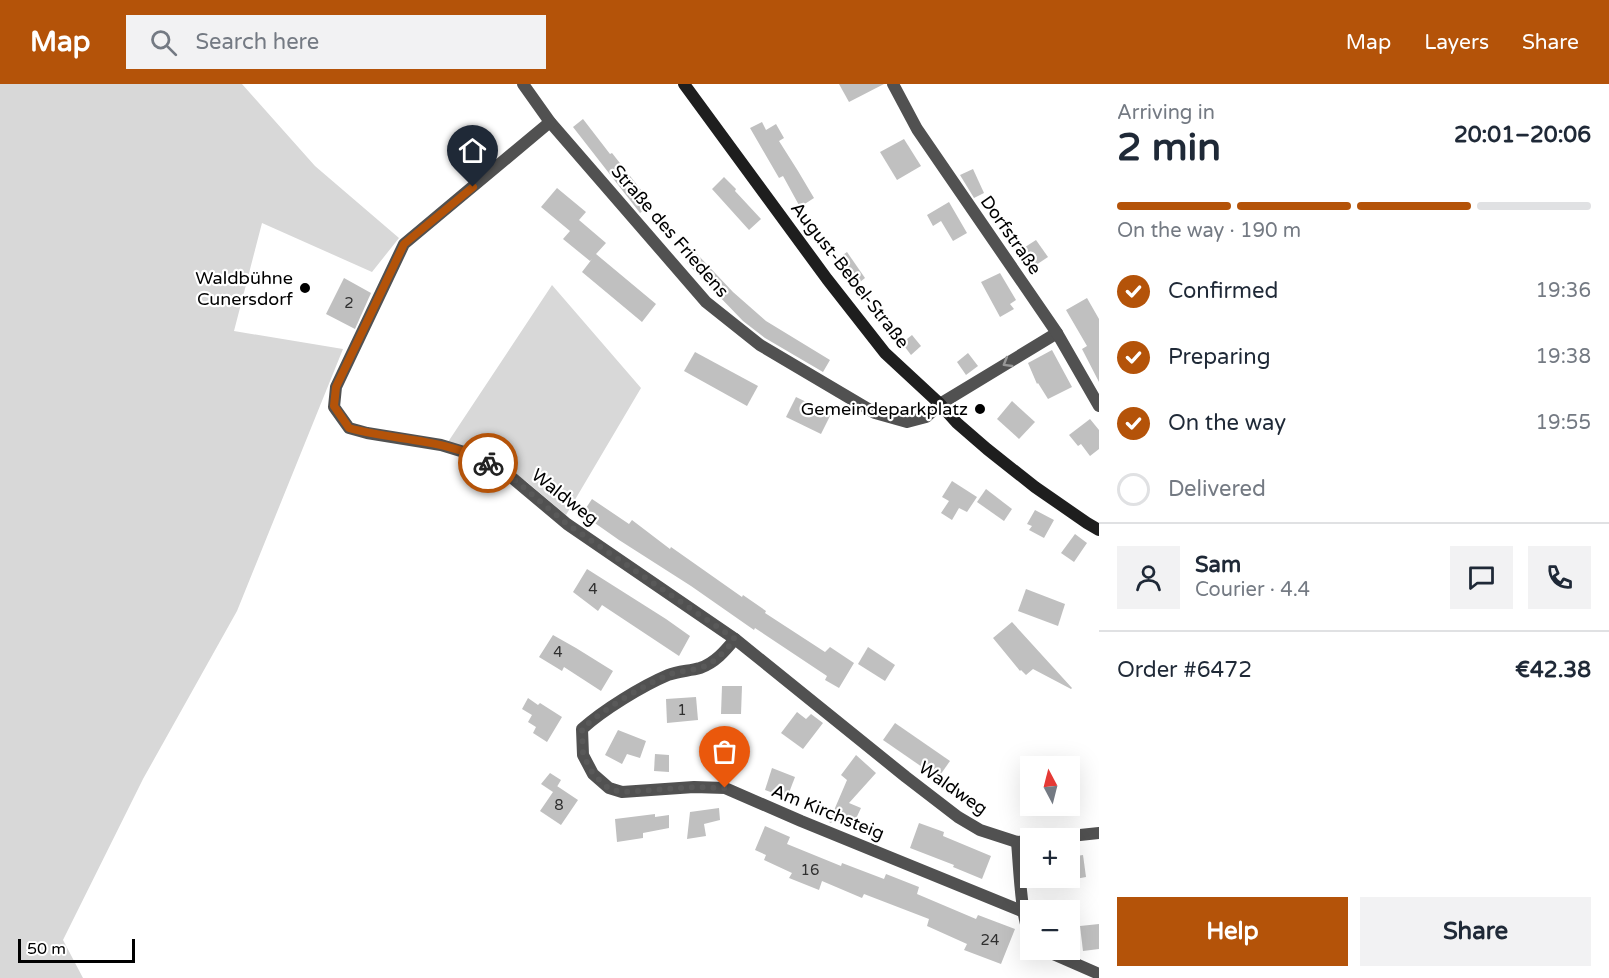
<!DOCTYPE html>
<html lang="en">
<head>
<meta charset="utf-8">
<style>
  body { margin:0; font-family:"Varela Round",sans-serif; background:#f2f2f3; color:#1f2937; height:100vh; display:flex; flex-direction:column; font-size:22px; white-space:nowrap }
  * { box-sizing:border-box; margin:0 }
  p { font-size:20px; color:#747a83 }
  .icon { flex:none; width:33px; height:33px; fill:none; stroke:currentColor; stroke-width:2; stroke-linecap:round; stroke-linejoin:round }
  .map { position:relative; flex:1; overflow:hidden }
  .panel { display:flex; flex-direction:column; background:#fff; width:510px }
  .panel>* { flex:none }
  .needle { width:39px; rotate:353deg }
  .tools { position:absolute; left:1020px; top:672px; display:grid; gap:12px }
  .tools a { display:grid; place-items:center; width:60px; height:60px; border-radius:0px; background:#fff; box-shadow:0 6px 24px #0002; font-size:30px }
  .scale { position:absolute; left:18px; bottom:15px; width:117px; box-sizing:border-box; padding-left:6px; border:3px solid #000; border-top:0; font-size:16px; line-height:21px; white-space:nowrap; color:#000; -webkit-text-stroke:4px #fff; paint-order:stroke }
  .pin { position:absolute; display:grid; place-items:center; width:51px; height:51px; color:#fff; margin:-62px -26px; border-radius:50% 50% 50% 0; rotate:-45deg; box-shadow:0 0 6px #0007 }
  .pin .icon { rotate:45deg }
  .courier { position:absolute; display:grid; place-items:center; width:60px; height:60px; margin:-30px; border:4px solid #b45309; border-radius:50%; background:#fff; color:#222; box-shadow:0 2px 8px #0007 }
  .headline em { font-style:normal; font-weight:800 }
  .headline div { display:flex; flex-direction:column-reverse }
  .headline { display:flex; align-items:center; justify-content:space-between; height:102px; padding:0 18px }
  h1 { font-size:39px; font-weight:800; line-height:45px }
  .bar { display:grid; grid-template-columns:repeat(4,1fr); gap:9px 6px; align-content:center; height:72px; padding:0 18px }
  .bar i { height:8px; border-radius:4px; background:#e0e1e3 }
  .bar .active { background:#b45309 }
  .bar p { grid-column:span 4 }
  .line { display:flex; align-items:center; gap:15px; padding:0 18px; border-top:2px solid #e0e1e3 }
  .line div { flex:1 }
  .round { display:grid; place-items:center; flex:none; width:63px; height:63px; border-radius:0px; background:#f2f2f3 }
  ol { padding:0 18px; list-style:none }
  li { display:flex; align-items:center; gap:18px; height:66px }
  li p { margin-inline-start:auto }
  li .icon { padding:6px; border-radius:50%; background:#b45309; color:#fff; stroke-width:4 }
  li:last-child { color:#747a83 }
  li i { width:33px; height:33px; border:3px solid #e0e1e3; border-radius:50% }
  .action { display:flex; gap:12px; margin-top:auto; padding:12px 18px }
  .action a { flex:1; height:69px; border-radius:0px; background:#b45309; color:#fff; font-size:24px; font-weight:800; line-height:69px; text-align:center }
  .action a+a { background:#f2f2f3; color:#1f2937 }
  header { display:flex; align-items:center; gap:36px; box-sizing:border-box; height:84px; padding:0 30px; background:#b45309; color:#fff }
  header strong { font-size:28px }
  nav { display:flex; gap:33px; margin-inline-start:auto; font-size:21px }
  .search { width:420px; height:54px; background:#f2f2f3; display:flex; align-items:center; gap:15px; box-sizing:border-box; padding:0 21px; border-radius:0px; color:#747a83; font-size:22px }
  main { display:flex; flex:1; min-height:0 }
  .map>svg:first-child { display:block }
</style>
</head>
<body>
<header>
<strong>Map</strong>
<div class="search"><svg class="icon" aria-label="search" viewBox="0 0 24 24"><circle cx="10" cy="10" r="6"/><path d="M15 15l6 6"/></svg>Search here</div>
<nav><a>Map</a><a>Layers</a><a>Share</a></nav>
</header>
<main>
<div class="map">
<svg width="1099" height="894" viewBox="0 0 1099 894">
  <rect width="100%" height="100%" fill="#fff"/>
  <g fill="#d8d8d8">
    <polygon points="0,0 242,0 315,82 399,154 372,188 262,139 234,247 343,265 237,527 143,695 63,856 83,894 0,894"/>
    <polygon points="552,201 641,304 566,431 527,398 491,374 448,358"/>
  </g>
  <g fill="#c0c0c0">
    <polygon points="839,0 884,0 849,18"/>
    <polygon points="583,35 610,70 612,69 652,120 640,129 573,43"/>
    <polygon points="762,38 766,46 776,40 784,54 779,57 798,87 814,114 800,123 783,92 779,94 750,44"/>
    <polygon points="904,55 921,82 897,96 880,68"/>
    <polygon points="973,85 984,109 974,114 960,91"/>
    <polygon points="724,93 736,105 735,107 761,135 749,146 712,105"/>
    <polygon points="557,104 586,128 579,136 606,159 596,170 656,220 642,238 582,188 592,175 590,177 563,155 570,147 541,123"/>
    <polygon points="949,118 967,149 953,157 941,137 933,142 927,131"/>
    <polygon points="1036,156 1048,173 1033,183 1022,165"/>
    <polygon points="847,168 865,194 855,202 836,176"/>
    <polygon points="697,170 733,208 766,237 830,276 823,288 765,254 743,237 687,179"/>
    <polygon points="1000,189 1016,216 1010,220 1014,225 1000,233 981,198"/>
    <polygon points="344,194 371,209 355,245 326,230"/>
    <polygon points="1087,214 1099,235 1099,298 1082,265 1087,262 1066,226"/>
    <polygon points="912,251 921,262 911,271 902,259"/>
    <polygon points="1052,266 1072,303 1048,315 1038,299 1037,300 1028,279"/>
    <polygon points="695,268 758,302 747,322 684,287"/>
    <polygon points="968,269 978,282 966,291 957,278"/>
    <polygon points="796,313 831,330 821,350 786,333"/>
    <polygon points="1012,317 1035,338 1019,355 997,335"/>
    <polygon points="1090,335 1099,346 1099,365 1090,372 1081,360 1078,362 1069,351"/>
    <polygon points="952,397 977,413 967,428 959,424 952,436 941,429 949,417 942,413"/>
    <polygon points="986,405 1012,425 1004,437 977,418"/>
    <polygon points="592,415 629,440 632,436 670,465 671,463 742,513 743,511 766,527 765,529 825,568 830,563 854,579 839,604 825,596 827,592 755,544 754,546 691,502 619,456 582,430"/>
    <polygon points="1035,426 1054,436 1044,454 1029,446 1032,442 1027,440"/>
    <polygon points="1075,450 1087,459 1074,478 1061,469"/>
    <polygon points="587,485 666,535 690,552 679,572 602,521 598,527 573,508"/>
    <polygon points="1026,505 1065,520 1058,542 1018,527"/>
    <polygon points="1012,538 1072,604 1071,605 1033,585 1026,591 1021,586 1020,587 993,554"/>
    <polygon points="553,551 576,564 613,587 601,607 564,583 562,587 539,573"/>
    <polygon points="868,563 895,581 885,597 858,580"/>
    <polygon points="722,602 742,602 741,630 721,630"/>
    <polygon points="696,613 698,636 667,639 666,615"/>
    <polygon points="528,614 538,621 540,619 562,633 547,658 533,649 536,643 528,638 532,631 522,625"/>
    <polygon points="797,628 806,635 811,630 823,639 803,665 781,649"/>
    <polygon points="895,639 950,677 938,694 883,656"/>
    <polygon points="618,646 646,657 640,674 627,670 622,680 605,671"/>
    <polygon points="655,670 669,671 669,688 654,687"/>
    <polygon points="856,671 876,689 849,719 861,724 852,743 834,735 831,739 829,738 847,696 841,691"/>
    <polygon points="772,684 795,693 787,714 765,706"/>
    <polygon points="550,689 561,696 555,706 557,702 578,716 561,741 540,727 553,708 541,700"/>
    <polygon points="719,724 720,736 704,740 706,752 687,755 690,728"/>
    <polygon points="655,730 655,733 669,731 669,744 643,749 643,754 617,758 615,735"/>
    <polygon points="919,739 944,748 943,752 991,772 982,795 953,783 954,781 910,764"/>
    <polygon points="765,742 790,753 787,760 841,782 842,779 884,795 886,790 919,803 917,810 976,835 978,831 1015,845 1001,880 964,866 967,860 927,842 929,835 864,810 862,814 822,797 819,806 789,794 792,789 764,776 766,771 755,766"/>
    <polygon points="1083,771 1086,793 1070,796 1070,773"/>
    <polygon points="1099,840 1099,865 1083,867 1080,842"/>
  </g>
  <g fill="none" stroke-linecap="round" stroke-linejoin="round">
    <g stroke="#515151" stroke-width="12">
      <polyline points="523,0 550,38 706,218 760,261 875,329 907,338 926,333 940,320 1057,249"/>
      <polyline points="893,0 917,45 1057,249 1099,322"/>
      <polyline points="550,38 404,160 336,303 334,323 349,344 367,349 441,361 477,372 510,392 567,440 735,555 906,693 958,733 980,746 1017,758 1030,757"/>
      <path d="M 735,555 C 725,567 715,579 700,584 C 689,587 678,587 668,591 C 642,602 603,626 582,645 L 583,671 L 593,690 L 609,704 L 622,708 L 694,703 L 725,704 L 801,737 L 1024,828"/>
      <polyline points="1052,754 1099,749"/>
      <path d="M 1017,758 C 1019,779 1021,836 1030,851"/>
      <polyline points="1044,866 1099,890"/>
    </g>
    <polyline stroke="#1e1e1e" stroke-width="12" points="684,0 827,195 885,269 940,320 957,339 987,365 1035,403 1087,439 1099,446"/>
  </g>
  <defs><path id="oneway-chevron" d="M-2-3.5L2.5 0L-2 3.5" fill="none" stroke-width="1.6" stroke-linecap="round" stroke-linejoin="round" transform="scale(1.5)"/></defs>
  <use stroke="#979797" href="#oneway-chevron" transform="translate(1007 279) rotate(149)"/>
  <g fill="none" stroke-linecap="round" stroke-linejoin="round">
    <path stroke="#595959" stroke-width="6" stroke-dasharray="0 10.8" d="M 488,379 L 510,392 L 567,440 L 735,555 C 725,567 715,579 700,584 C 689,587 678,587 668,591 C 642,602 602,626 582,645 L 583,671 L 593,690 L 609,705 L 622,708 L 694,703 L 725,704"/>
    <path stroke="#b45309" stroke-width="8" d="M 473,103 L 404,160 L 336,303 L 334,322 L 349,344 C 394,357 447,354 488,379"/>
  </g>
  <g fill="#000" stroke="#fff" stroke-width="2">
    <circle cx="305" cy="204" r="6"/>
    <circle cx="980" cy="325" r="6"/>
  </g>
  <g text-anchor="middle" stroke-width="4.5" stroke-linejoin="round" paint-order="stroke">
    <g font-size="15" fill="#303030">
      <text x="349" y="224">2</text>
      <text x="593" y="510">4</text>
      <text x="558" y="573">4</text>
      <text x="682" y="631">1</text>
      <text x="559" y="726">8</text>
      <text x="810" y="791">16</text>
      <text x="990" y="861">24</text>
    </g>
    <g font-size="18" fill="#000" stroke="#fff">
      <text transform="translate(670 147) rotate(49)" y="6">Straße des Friedens</text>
      <text transform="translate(1011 151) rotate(55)" y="6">Dorfstraße</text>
      <text transform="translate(850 191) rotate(52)" y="6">August-Bebel-Straße</text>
      <text transform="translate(565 413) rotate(38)" y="6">Waldweg</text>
      <text transform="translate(953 704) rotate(35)" y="6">Waldweg</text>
      <text transform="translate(828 728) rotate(22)" y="6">Am Kirchsteig</text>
    </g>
    <g font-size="18" fill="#000" stroke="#fff" text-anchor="end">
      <text x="293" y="200">Waldbühne<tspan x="293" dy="21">Cunersdorf</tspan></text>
      <text x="968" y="331">Gemeindeparkplatz</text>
    </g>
  </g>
</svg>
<div class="tools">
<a><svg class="needle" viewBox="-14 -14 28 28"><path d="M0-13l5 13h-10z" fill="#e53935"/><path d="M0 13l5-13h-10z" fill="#747a83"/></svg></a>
<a>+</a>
<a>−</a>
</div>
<div class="scale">50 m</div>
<div class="pin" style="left:725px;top:704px;background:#ea580c"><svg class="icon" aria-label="bag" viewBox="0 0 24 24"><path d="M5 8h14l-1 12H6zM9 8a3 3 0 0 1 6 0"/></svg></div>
<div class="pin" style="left:473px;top:103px;background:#1f2937"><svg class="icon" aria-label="home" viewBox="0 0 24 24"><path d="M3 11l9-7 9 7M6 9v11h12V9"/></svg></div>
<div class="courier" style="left:488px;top:379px"><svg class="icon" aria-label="bike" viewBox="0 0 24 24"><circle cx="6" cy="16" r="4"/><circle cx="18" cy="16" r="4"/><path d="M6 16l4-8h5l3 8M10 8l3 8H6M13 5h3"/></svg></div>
</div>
<section class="panel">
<div class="headline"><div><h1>2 min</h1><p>Arriving in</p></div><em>20:01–20:06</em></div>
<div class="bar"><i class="active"></i><i class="active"></i><i class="active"></i><i></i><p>On the way · 190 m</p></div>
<ol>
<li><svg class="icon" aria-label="check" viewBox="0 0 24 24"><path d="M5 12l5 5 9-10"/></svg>Confirmed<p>19:36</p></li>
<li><svg class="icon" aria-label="check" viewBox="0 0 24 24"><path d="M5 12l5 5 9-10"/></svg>Preparing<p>19:38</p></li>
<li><svg class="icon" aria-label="check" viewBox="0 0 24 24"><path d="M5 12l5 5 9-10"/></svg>On the way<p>19:55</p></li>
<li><i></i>Delivered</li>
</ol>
<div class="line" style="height:108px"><a class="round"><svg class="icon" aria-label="person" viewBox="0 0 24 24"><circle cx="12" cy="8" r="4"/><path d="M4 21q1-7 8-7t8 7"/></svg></a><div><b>Sam</b><p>Courier · 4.4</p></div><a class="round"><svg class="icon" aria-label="chat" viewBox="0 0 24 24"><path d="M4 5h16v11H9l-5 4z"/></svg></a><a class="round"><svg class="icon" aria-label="phone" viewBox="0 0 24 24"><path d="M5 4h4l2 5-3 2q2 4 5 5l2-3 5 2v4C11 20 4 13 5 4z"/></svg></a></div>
<div class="line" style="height:78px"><div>Order #6472</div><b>€42.38</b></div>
<div class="action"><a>Help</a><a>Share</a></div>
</section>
</main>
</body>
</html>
